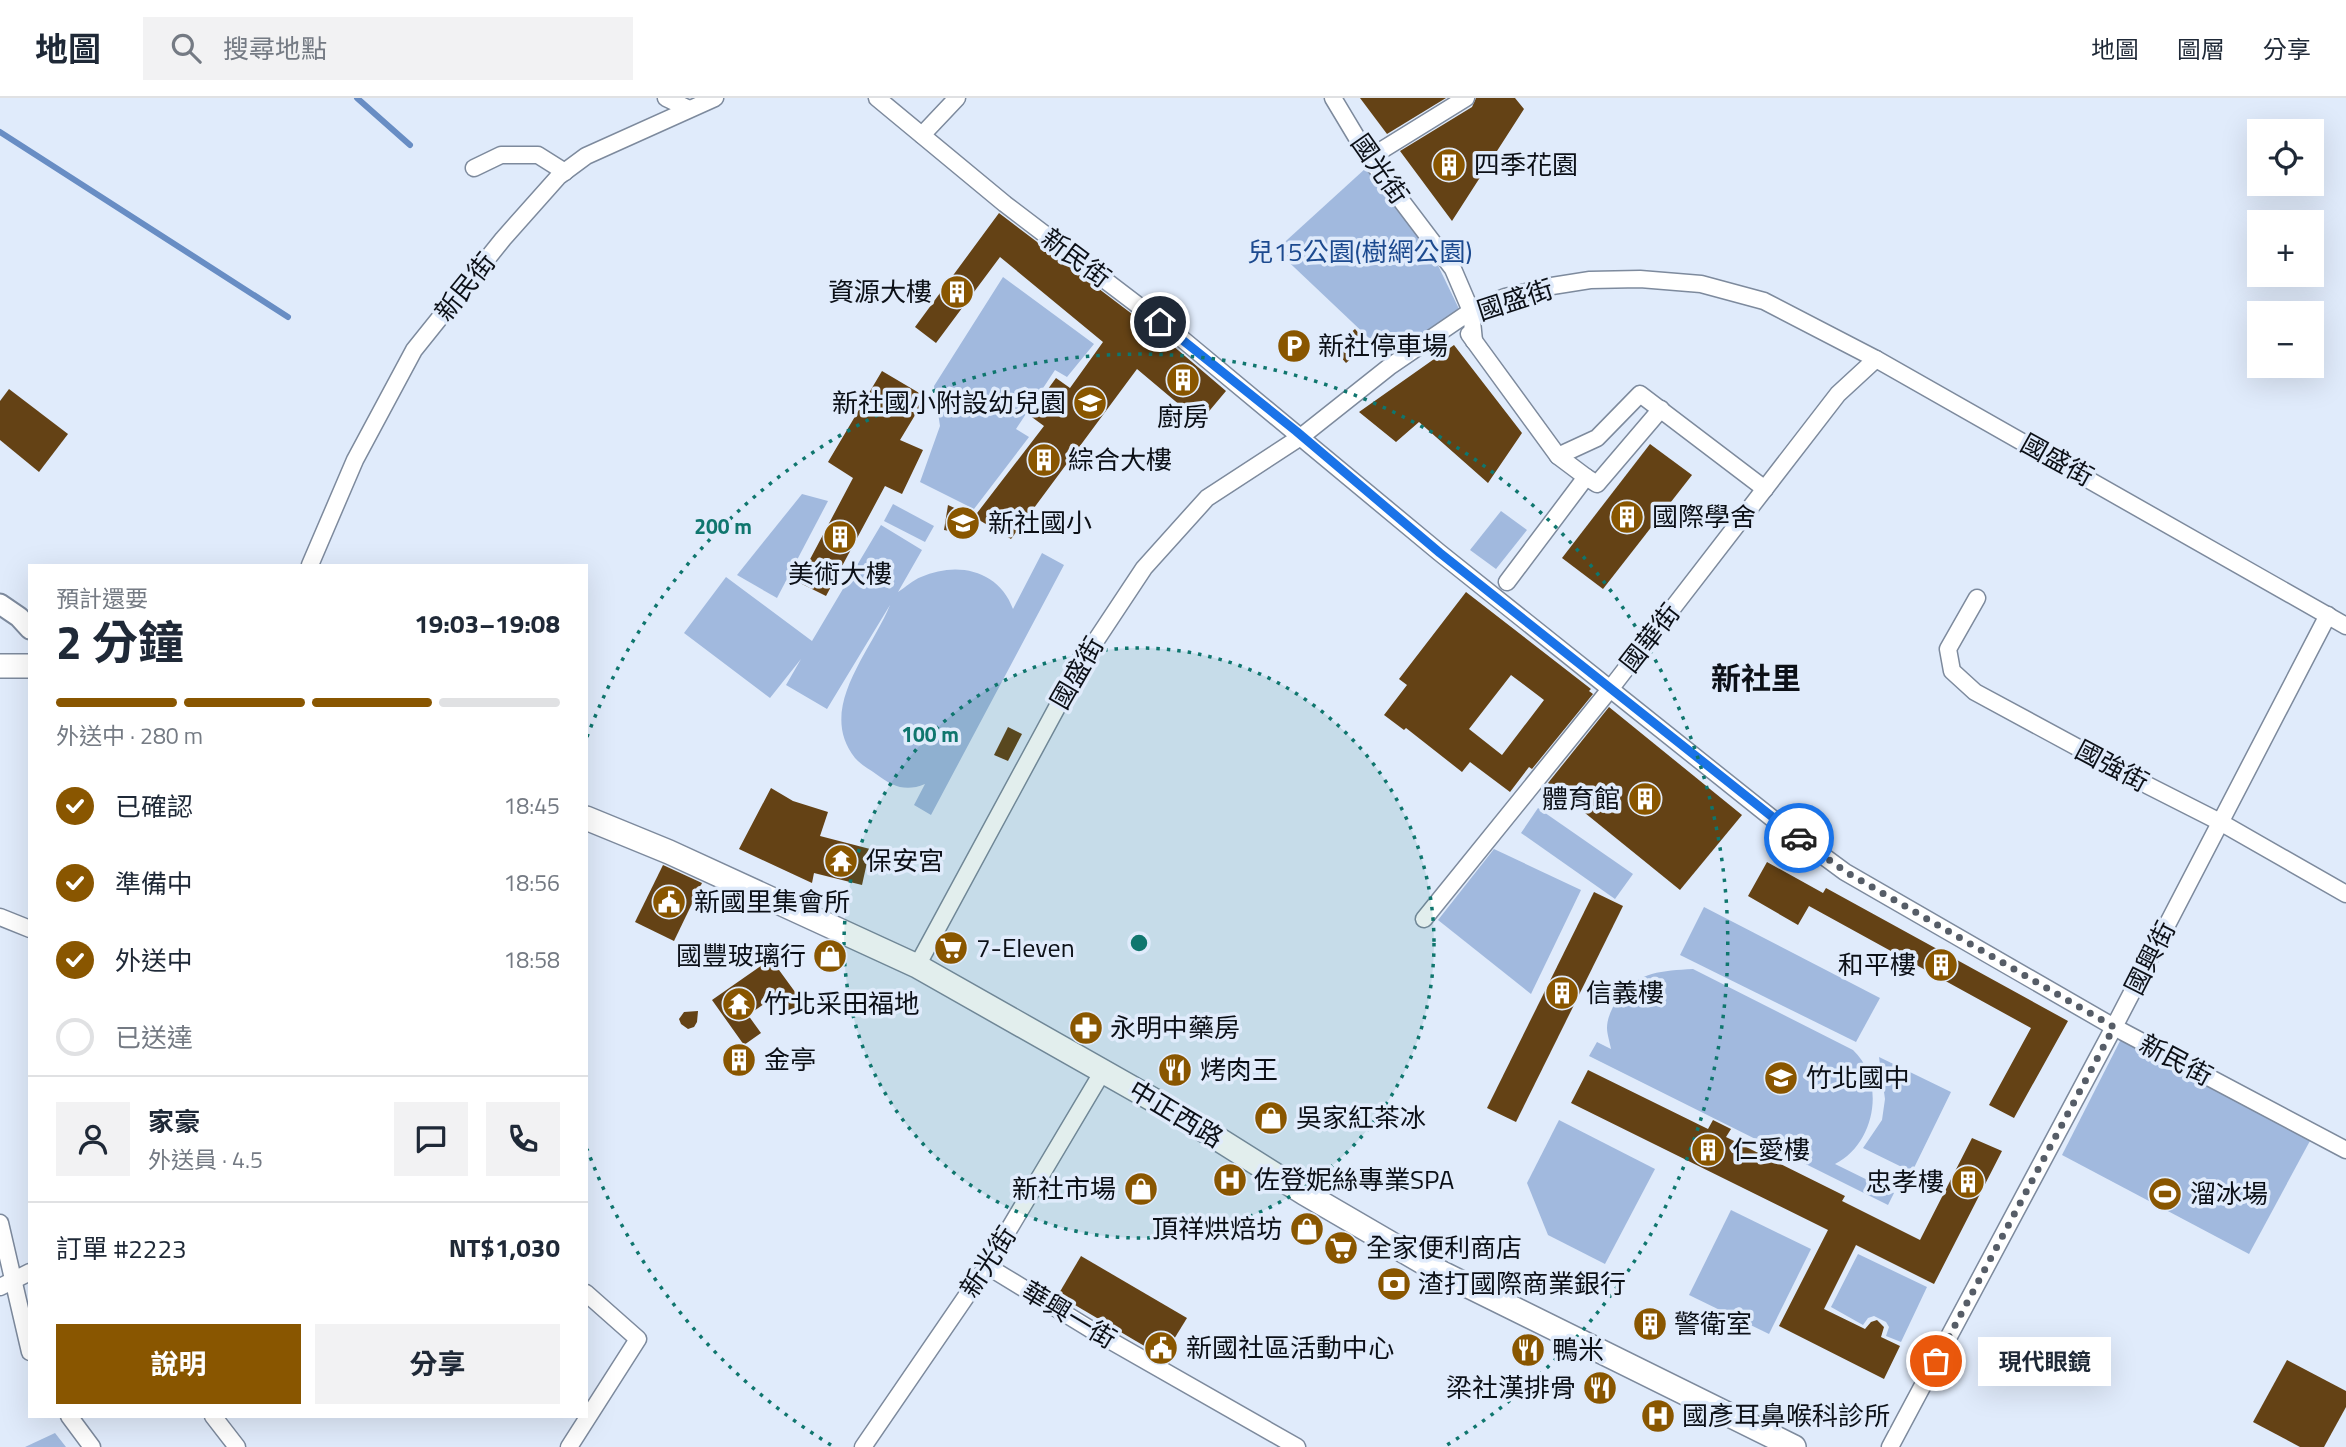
<!DOCTYPE html>
<html lang="zh-TW">
<head>
<meta charset="utf-8">
<style>
  body { margin:0; font-family:"Titillium Web","Noto Sans TC",sans-serif; background:#f2f2f3; color:#1f2937; height:100vh; display:flex; flex-direction:column; font-size:26px; white-space:nowrap }
  * { box-sizing:border-box; margin:0 }
  p { font-size:23px; color:#747a83 }
  .icon { flex:none; width:38px; height:38px; fill:none; stroke:currentColor; stroke-width:2; stroke-linecap:round; stroke-linejoin:round }
  .map { position:relative; flex:1; overflow:hidden }
  .side { position:absolute; left:28px; top:466px; width:560px; height:854px; display:flex; flex-direction:column; background:#fff; border-radius:0px; box-shadow:0 7px 28px #0002 }
  .side>* { flex:none }
  .fabs { position:absolute; left:2247px; top:21px; display:grid; gap:14px }
  .fabs a { display:grid; place-items:center; width:77px; height:77px; border-radius:0px; background:#fff; box-shadow:0 7px 28px #0002; font-size:35px }
  .pin { position:absolute; display:grid; place-items:center; width:60px; height:60px; color:#fff; margin:-30px; border:4px solid #fff; border-radius:50%; box-shadow:0 2px 7px #0007 }
  .courier { position:absolute; display:grid; place-items:center; width:70px; height:70px; margin:-35px; border:5px solid #1a73e8; border-radius:50%; background:#fff; color:#222; box-shadow:0 2px 9px #0007 }
  .bubble { position:absolute; height:49px; border-radius:0px; background:#fff; box-shadow:0 7px 28px #0002; font-size:23px; font-weight:700; line-height:49px; text-align:center }
  .headline em { font-style:normal; font-weight:700 }
  .headline div { display:flex; flex-direction:column-reverse }
  .headline { display:flex; align-items:center; justify-content:space-between; height:119px; padding:0 28px }
  h1 { font-size:46px; font-weight:700; line-height:52px }
  .bar { display:grid; grid-template-columns:repeat(4,1fr); gap:10px 7px; align-content:center; height:84px; padding:0 28px }
  .bar i { height:9px; border-radius:5px; background:#e0e1e3 }
  .bar .current { background:#895600 }
  .bar p { grid-column:span 4 }
  .line { display:flex; align-items:center; gap:18px; padding:0 28px; border-top:2px solid #e0e1e3 }
  .line div { flex:1 }
  .round { display:grid; place-items:center; flex:none; width:74px; height:74px; border-radius:0px; background:#f2f2f3 }
  ol { padding:0 28px; list-style:none }
  li { display:flex; align-items:center; gap:21px; height:77px }
  li p { margin-inline-start:auto }
  li .icon { padding:7px; border-radius:50%; background:#895600; color:#fff; stroke-width:4 }
  li:last-child { color:#747a83 }
  li i { width:38px; height:38px; border:4px solid #e0e1e3; border-radius:50% }
  .cta { display:flex; gap:14px; margin-top:auto; padding:14px 28px }
  .cta a { flex:1; height:80px; border-radius:0px; background:#895600; color:#fff; font-size:28px; font-weight:700; line-height:80px; text-align:center }
  .cta a+a { background:#f2f2f3; color:#1f2937 }
  header { display:flex; align-items:center; gap:42px; box-sizing:border-box; height:98px; padding:0 35px; background:#fff; border-bottom:2px solid #e0e1e3 }
  header strong { font-size:33px }
  nav { display:flex; gap:38px; margin-inline-start:auto; font-size:24px }
  .search { width:490px; height:63px; background:#f2f2f3; display:flex; align-items:center; gap:18px; box-sizing:border-box; padding:0 24px; border-radius:0px; color:#747a83; font-size:26px }
  .map>svg:first-child { display:block }
</style>
</head>
<body>
<header>
<strong>地圖</strong>
<div class="search"><svg class="icon" aria-label="search" viewBox="0 0 24 24"><circle cx="10" cy="10" r="6"/><path d="M15 15l6 6"/></svg>搜尋地點</div>
<nav><a>地圖</a><a>圖層</a><a>分享</a></nav>
</header>
<div class="map">
<svg width="2346" height="1349" viewBox="0 0 2346 1349">
  <rect width="100%" height="100%" fill="#e0ebfb"/>
  <g fill="#a1b9de">
    <polygon points="1366,70 1432,155 1460,213 1390,260 1276,152"/>
    <polygon points="1003,179 1094,246 1067,279 1055,272 1016,331 1029,339 974,411 920,384 940,328 934,288"/>
    <polygon points="802,396 828,403 777,500 737,477"/>
    <polygon points="893,406 934,428 925,444 884,423"/>
    <polygon points="1501,413 1527,432 1496,471 1470,452"/>
    <path d="M 881,427 L 922,452 L 898,494 C 906,489 913,482 921,479 C 957,463 999,472 1013,511 L 1042,455 L 1064,467 L 931,717 L 914,707 L 925,686 C 906,694 893,689 876,676 C 869,671 860,666 855,660 C 816,611 871,554 890,507 L 827,611 L 786,587 L 801,561 L 770,600 L 684,535 L 726,479 L 812,543 Z"/>
    <polygon points="1538,710 1633,776 1615,801 1521,735"/>
    <polygon points="1494,751 1581,792 1531,896 1438,822"/>
    <polygon points="1704,809 1880,900 1856,944 1680,857"/>
    <path d="M 1693,871 L 1853,952 C 1886,983 1876,1045 1835,1066 L 1894,1095 L 1888,1107 L 1589,958 L 1597,944 L 1611,951 C 1610,945 1607,936 1607,930 C 1607,919 1613,908 1619,899 C 1639,873 1662,873 1693,871 Z"/>
    <polygon points="2121,941 2311,1041 2249,1156 2062,1057"/>
    <polygon points="1879,959 1951,994 1912,1074 1863,1050 1882,1022 1885,1001"/>
    <polygon points="1559,1022 1655,1071 1605,1166 1548,1137 1527,1085"/>
    <polygon points="1731,1112 1811,1151 1769,1236 1689,1197"/>
    <polygon points="1858,1156 1927,1189 1901,1244 1886,1238 1889,1229 1886,1224 1874,1218 1868,1220 1863,1227 1831,1209"/>
    <polygon points="55,1335 66,1349 25,1349"/>
  </g>
  <g fill="none" stroke-linecap="round" stroke-linejoin="round">
    <g stroke="#688dc4" stroke-width="6">
      <polyline points="357,0 410,47"/>
      <polyline points="0,34 288,219"/>
    </g>
  </g>
  <g fill="#644215" fill-rule="evenodd">
    <polygon points="1360,0 1446,0 1387,36"/>
    <polygon points="1476,0 1515,0 1524,11 1452,123 1400,53 1472,9"/>
    <polygon points="999,115 1165,241 1226,293 1200,324 1137,271 1011,441 974,419 1044,328 1029,317 1056,280 1070,290 1103,244 1000,159 936,245 915,229"/>
    <polygon points="1355,231 1368,246 1346,265 1333,250"/>
    <polygon points="1454,247 1522,335 1488,385 1419,324 1396,344 1359,314"/>
    <polygon points="882,273 926,299 900,342 923,352 902,396 885,388 826,498 798,484 853,380 828,364"/>
    <polygon points="9,291 68,336 39,374 0,342 0,303"/>
    <polygon points="1650,346 1692,377 1603,491 1562,460"/>
    <polygon points="948,407 974,419 966,436 944,432"/>
    <path d="M 1466,494 L 1591,591 L 1589,593 L 1593,596 L 1532,671 L 1529,669 L 1510,694 L 1470,664 L 1462,674 L 1406,630 L 1404,632 L 1384,617 L 1407,587 L 1399,581 ZM 1511,577 L 1544,602 L 1502,657 L 1469,631 Z"/>
    <polygon points="1609,609 1742,717 1680,792 1548,685"/>
    <polygon points="1008,629 1022,636 1008,663 994,657"/>
    <polygon points="771,690 793,703 828,714 820,738 870,751 862,787 814,775 812,785 739,751"/>
    <polygon points="1767,764 1823,795 1826,790 2068,923 2014,1020 1989,1007 2031,930 1809,808 1798,827 1748,798"/>
    <polygon points="663,767 702,785 674,843 635,824"/>
    <polygon points="1594,794 1623,808 1516,1024 1487,1010"/>
    <polygon points="771,861 806,909 792,919 777,897 748,917 761,935 744,947 712,902"/>
    <polygon points="698,913 697,924 694,929 688,931 681,926 679,921 684,914"/>
    <polygon points="1588,972 1708,1031 1713,1022 1731,1031 1726,1039 1845,1098 1842,1103 1920,1142 1972,1040 2002,1053 1934,1186 1856,1147 1824,1211 1865,1231 1871,1224 1877,1222 1884,1229 1881,1239 1900,1248 1884,1281 1779,1228 1828,1132 1571,1005"/>
    <polygon points="1081,1158 1187,1220 1163,1259 1058,1197"/>
    <polygon points="2287,1262 2346,1293 2346,1309 2324,1349 2300,1349 2253,1324"/>
  </g>
  <g fill="none" stroke-linecap="round" stroke-linejoin="round">
    <g stroke="#7d8a9d" stroke-width="19">
      <g id="minor">
        <polyline points="666,0 689,11"/>
        <polyline points="877,0 1005,106 1181,240 1440,455 1634,610 1773,721 1845,774 2114,929 2346,1052"/>
        <polyline points="1333,0 1369,60 1453,171 1471,213 1474,243"/>
        <polyline points="922,37 957,0"/>
        <polyline points="1369,60 1466,0"/>
        <polyline points="474,70 501,57 538,57 565,74"/>
        <polyline points="1469,236 1558,358 1586,379"/>
        <polyline points="1558,358 1597,340 1640,296 1765,391"/>
        <polyline points="310,467 355,362 414,252 503,141 559,78 586,58 715,0"/>
        <polyline points="1507,484 1586,379 1597,386 1661,311"/>
        <polyline points="1977,500 1948,551 1952,573 1975,594 2147,687 2220,724 2346,796"/>
        <polyline points="0,819 30,831"/>
        <polyline points="1424,821 1611,590 1838,296 1876,261"/>
        <polyline points="917,868 1081,565 1144,470 1207,400 1302,338 1389,269 1471,213 1505,199 1552,188 1590,182 1640,181 1701,186 1764,203 1876,261 2346,528"/>
        <polyline points="0,1125 30,1254"/>
        <polyline points="987,1168 1090,1231 1297,1349"/>
        <polyline points="0,1189 30,1174"/>
        <polyline points="69,1318 92,1349"/>
        <polyline points="213,1318 237,1349"/>
        <polyline points="569,1349 638,1241 586,1195"/>
        <polyline points="863,1349 987,1168 1103,973"/>
        <polyline points="1890,1349 2114,929 2328,517"/>
      </g>
    </g>
    <g stroke="#7d8a9d" stroke-width="23">
      <polyline id="tertiary" points="0,506 19,519 30,531"/>
    </g>
    <g stroke="#7d8a9d" stroke-width="26">
      <g id="secondary">
        <polyline points="0,568 30,568"/>
        <polyline points="586,720 669,754 917,868 1180,1017 1304,1095 1438,1173 1794,1349"/>
      </g>
    </g>
    <use href="#minor" stroke="#fff" stroke-width="16"/>
    <use href="#tertiary" stroke="#fff" stroke-width="19"/>
    <use href="#secondary" stroke="#fff" stroke-width="23"/>
  </g>
  <g fill="none" stroke-linecap="round" stroke-linejoin="round">
    <polyline stroke="#565d67" stroke-width="7" stroke-dasharray="0 12.6" points="1799,740 1846,774 2114,929 1936,1263"/>
    <polyline stroke="#1a73e8" stroke-width="9" points="1160,224 1296,333 1440,455 1799,740"/>
  </g>
  <circle cx="1139" cy="845" r="295" fill="#0f766e" fill-opacity=".12"/>
  <g fill="none" stroke="#0f766e" stroke-width="3.5" stroke-dasharray="3.5 7">
    <circle cx="1139" cy="845" r="295"/>
    <path d="M831 1347A589 589 0 0 1 587 1051M587 639A589 589 0 1 1 1447 1347"/>
  </g>
  <defs>
    <g id="building-disc" transform="scale(1.75)"><circle r="9.5" fill="#895600" stroke="#e0ebfb"/><path d="M-4-6H4V6H1V3H-1V6H-4ZM-2.5-4.3h1.7v1.8h-1.7ZM.8-4.3h1.7v1.8H.8ZM-2.5-1h1.7V.8h-1.7ZM.8-1h1.7V.8H.8Z" fill="#fff"/></g>
    <g id="parking-disc" transform="scale(1.75)"><circle r="9.5" fill="#895600" stroke="#e0ebfb"/><path d="M-3.5-5.5H1a3.5 3.5 0 0 1 0 7H-1V5.5H-3.5ZM-1-3.4V-.6H.8a1.4 1.4 0 0 0 0-2.8Z" fill="#fff"/></g>
    <g id="school-disc" transform="scale(1.75)"><circle r="9.5" fill="#895600" stroke="#e0ebfb"/><path d="M0-5L7-2L0 1L-7-2ZM-4 1L0 2.5L4 1V4Q0 6-4 4Z" fill="#fff"/></g>
    <g id="temple-disc" transform="scale(1.75)"><circle r="9.5" fill="#895600" stroke="#e0ebfb"/><path d="M0-6L5-2H3V0L6.5 2.5H4V6H1.5V3h-3V6H-4V2.5H-6.5L-3 0V-2H-5Z" fill="#fff"/></g>
    <g id="civic-disc" transform="scale(1.75)"><circle r="9.5" fill="#895600" stroke="#e0ebfb"/><path d="M-.6-6.5H3V-4.5H.6V-3L4-1V1h2V6H-6V1h2V-1L-.6-3ZM-1.2 2.5V6h2.4V2.5Z" fill="#fff"/></g>
    <g id="supermarket-disc" transform="scale(1.75)"><circle r="9.5" fill="#895600" stroke="#e0ebfb"/><path d="M-6-5.5h2.5l.6 2H6L4.5 2H-2.5L-4.4-4H-6ZM-1.5 3.2a1.3 1.3 0 1 0 .1 0ZM3 3.2a1.3 1.3 0 1 0 .1 0Z" fill="#fff"/></g>
    <g id="shop-disc" transform="scale(1.75)"><circle r="9.5" fill="#895600" stroke="#e0ebfb"/><path d="M-5-2.5h2.3a2.7 3.5 0 0 1 5.4 0H5L5.5 6h-11ZM-1.5-2.5h3a1.5 2.3 0 0 0-3 0Z" fill="#fff"/></g>
    <g id="pharmacy-disc" transform="scale(1.75)"><circle r="9.5" fill="#895600" stroke="#e0ebfb"/><path d="M-2-6h4v4h4v4h-4v4h-4v-4h-4v-4h4Z" fill="#fff"/></g>
    <g id="restaurant-disc" transform="scale(1.75)"><circle r="9.5" fill="#895600" stroke="#e0ebfb"/><path d="M-5-6h1v4h1v-4h1v4h1v-4h1v5L-1.5 .5V6h-2V.5L-5-1ZM5-6V6H3V1.5H1.5Q1.5-4 5-6Z" fill="#fff"/></g>
    <g id="hospital-disc" transform="scale(1.75)"><circle r="9.5" fill="#895600" stroke="#e0ebfb"/><path d="M-5-5h3v3.5h4V-5h3V5h-3V1.5h-4V5h-3Z" fill="#fff"/></g>
    <g id="stadium-disc" transform="scale(1.75)"><circle r="9.5" fill="#895600" stroke="#e0ebfb"/><path d="M0-5a6.5 5 0 1 0 0 10a6.5 5 0 1 0 0-10ZM-3.5-1.8h7v3.6h-7Z" fill="#fff"/></g>
    <g id="bank-disc" transform="scale(1.75)"><circle r="9.5" fill="#895600" stroke="#e0ebfb"/><path d="M-6-4H6V4H-6ZM0-2.3a2.3 2.3 0 1 0 0 4.6a2.3 2.3 0 1 0 0-4.6Z" fill="#fff"/></g>
  </defs>
  <g fill-rule="evenodd">
    <use href="#building-disc" x="1449" y="67"/>
    <use href="#building-disc" x="957" y="194"/>
    <use href="#parking-disc" x="1294" y="248"/>
    <use href="#building-disc" x="1183" y="282"/>
    <use href="#school-disc" x="1090" y="305"/>
    <use href="#building-disc" x="1044" y="362"/>
    <use href="#building-disc" x="1627" y="419"/>
    <use href="#school-disc" x="963" y="425"/>
    <use href="#building-disc" x="840" y="439"/>
    <use href="#building-disc" x="1645" y="701"/>
    <use href="#temple-disc" x="841" y="763"/>
    <use href="#civic-disc" x="669" y="804"/>
    <use href="#supermarket-disc" x="951" y="850"/>
    <use href="#shop-disc" x="830" y="858"/>
    <use href="#building-disc" x="1941" y="867"/>
    <use href="#building-disc" x="1562" y="895"/>
    <use href="#temple-disc" x="739" y="906"/>
    <use href="#pharmacy-disc" x="1086" y="930"/>
    <use href="#building-disc" x="739" y="962"/>
    <use href="#restaurant-disc" x="1175" y="972"/>
    <use href="#school-disc" x="1781" y="980"/>
    <use href="#shop-disc" x="1271" y="1020"/>
    <use href="#building-disc" x="1708" y="1052"/>
    <use href="#hospital-disc" x="1230" y="1082"/>
    <use href="#building-disc" x="1968" y="1084"/>
    <use href="#shop-disc" x="1141" y="1091"/>
    <use href="#stadium-disc" x="2165" y="1096"/>
    <use href="#shop-disc" x="1307" y="1131"/>
    <use href="#supermarket-disc" x="1341" y="1150"/>
    <use href="#bank-disc" x="1394" y="1186"/>
    <use href="#building-disc" x="1650" y="1226"/>
    <use href="#civic-disc" x="1161" y="1250"/>
    <use href="#restaurant-disc" x="1528" y="1252"/>
    <use href="#restaurant-disc" x="1600" y="1290"/>
    <use href="#hospital-disc" x="1658" y="1318"/>
  </g>
  <g text-anchor="middle" stroke-width="7" stroke-linejoin="round" paint-order="stroke">
    <g font-size="26" fill="#0c1017" stroke="#e0ebfb" text-anchor="start">
      <text x="1474" y="76">四季花園</text>
      <text x="932" y="203" text-anchor="end">資源大樓</text>
      <text x="1318" y="257">新社停車場</text>
      <text x="1066" y="314" text-anchor="end">新社國小附設幼兒園</text>
      <text x="1183" y="328" text-anchor="middle">廚房</text>
      <text x="1068" y="371">綜合大樓</text>
      <text x="1652" y="428">國際學舍</text>
      <text x="988" y="434">新社國小</text>
      <text x="840" y="485" text-anchor="middle">美術大樓</text>
      <text x="1620" y="710" text-anchor="end">體育館</text>
      <text x="866" y="772">保安宮</text>
      <text x="694" y="813">新國里集會所</text>
      <text x="976" y="859">7-Eleven</text>
      <text x="806" y="867" text-anchor="end">國豐玻璃行</text>
      <text x="1916" y="876" text-anchor="end">和平樓</text>
      <text x="1586" y="904">信義樓</text>
      <text x="764" y="915">竹北采田福地</text>
      <text x="1110" y="939">永明中藥房</text>
      <text x="764" y="971">金亭</text>
      <text x="1200" y="981">烤肉王</text>
      <text x="1806" y="989">竹北國中</text>
      <text x="1296" y="1029">吳家紅茶冰</text>
      <text x="1732" y="1061">仁愛樓</text>
      <text x="1254" y="1091">佐登妮絲專業SPA</text>
      <text x="1944" y="1093" text-anchor="end">忠孝樓</text>
      <text x="1116" y="1100" text-anchor="end">新社市場</text>
      <text x="2190" y="1105">溜冰場</text>
      <text x="1282" y="1140" text-anchor="end">頂祥烘焙坊</text>
      <text x="1366" y="1159">全家便利商店</text>
      <text x="1418" y="1195">渣打國際商業銀行</text>
      <text x="1674" y="1235">警衛室</text>
      <text x="1186" y="1259">新國社區活動中心</text>
      <text x="1552" y="1261">鴨米</text>
      <text x="1576" y="1299" text-anchor="end">梁社漢排骨</text>
      <text x="1682" y="1327">國彥耳鼻喉科診所</text>
    </g>
    <g font-size="26" fill="#0c1017" stroke="#e0ebfb">
      <text transform="translate(1380 71) rotate(55)" y="9">國光街</text>
      <text transform="translate(1076 160) rotate(37)" y="9">新民街</text>
      <text transform="translate(465 189) rotate(-51)" y="9">新民街</text>
      <text transform="translate(1515 202) rotate(-18)" y="9">國盛街</text>
      <text transform="translate(2057 362) rotate(29)" y="9">國盛街</text>
      <text transform="translate(1650 540) rotate(-52)" y="9">國華街</text>
      <text transform="translate(1077 575) rotate(-60)" y="9">國盛街</text>
      <text transform="translate(2112 668) rotate(28)" y="9">國強街</text>
      <text transform="translate(2150 860) rotate(-63)" y="9">國興街</text>
      <text transform="translate(2176 962) rotate(28)" y="9">新民街</text>
      <text transform="translate(1176 1016) rotate(31)" y="9">中正西路</text>
      <text transform="translate(988 1164) rotate(-57)" y="9">新光街</text>
      <text transform="translate(1069 1217) rotate(31)" y="9">華興一街</text>
    </g>
    <g font-size="26" fill="#1c4a8f" stroke="#e0ebfb">
      <text x="1360" y="163">兒15公園(樹網公園)</text>
    </g>
    <g font-size="30" font-weight="bold" fill="#0c1017" stroke="#e0ebfb">
      <text x="1756" y="591">新社里</text>
    </g>
  </g>
  <circle cx="1139" cy="845" r="10" fill="#0f766e" stroke="#e0ebfb" stroke-width="3.5"/>
  <g font-size="21" text-anchor="middle" font-weight="bold" fill="#0f766e" stroke="#e0ebfb" stroke-width="7" stroke-linejoin="round" paint-order="stroke">
    <text x="723" y="436">200 m</text>
    <text x="930" y="644">100 m</text>
  </g>
</svg>
<div class="fabs">
<a><svg class="icon" aria-label="locate" viewBox="0 0 24 24"><circle cx="12" cy="12" r="6"/><path d="M12 2v4M12 18v4M2 12h4M18 12h4"/></svg></a>
<a>+</a>
<a>−</a>
</div>
<div class="pin" style="left:1936px;top:1263px;background:#ea580c"><svg class="icon" aria-label="bag" viewBox="0 0 24 24"><path d="M5 8h14l-1 12H6zM9 8a3 3 0 0 1 6 0"/></svg></div>
<div class="pin" style="left:1160px;top:224px;background:#1f2937"><svg class="icon" aria-label="home" viewBox="0 0 24 24"><path d="M3 11l9-7 9 7M6 9v11h12V9"/></svg></div>
<div class="courier" style="left:1799px;top:740px"><svg class="icon" aria-label="car" viewBox="0 0 24 24"><path d="M5 17H2v-5l4-1 3-4h7l3 4 3 1v5h-3M9 17h6M6 11h13"/><circle cx="7" cy="17" r="2"/><circle cx="17" cy="17" r="2"/></svg></div>
<div class="bubble" style="left:1978px;top:1239px;width:133px">現代眼鏡</div>
<section class="side">
<div class="headline"><div><h1>2 分鐘</h1><p>預計還要</p></div><em>19:03–19:08</em></div>
<div class="bar"><i class="current"></i><i class="current"></i><i class="current"></i><i></i><p>外送中 · 280 m</p></div>
<ol>
<li><svg class="icon" aria-label="check" viewBox="0 0 24 24"><path d="M5 12l5 5 9-10"/></svg>已確認<p>18:45</p></li>
<li><svg class="icon" aria-label="check" viewBox="0 0 24 24"><path d="M5 12l5 5 9-10"/></svg>準備中<p>18:56</p></li>
<li><svg class="icon" aria-label="check" viewBox="0 0 24 24"><path d="M5 12l5 5 9-10"/></svg>外送中<p>18:58</p></li>
<li><i></i>已送達</li>
</ol>
<div class="line" style="height:126px"><a class="round"><svg class="icon" aria-label="person" viewBox="0 0 24 24"><circle cx="12" cy="8" r="4"/><path d="M4 21q1-7 8-7t8 7"/></svg></a><div><b>家豪</b><p>外送員 · 4.5</p></div><a class="round"><svg class="icon" aria-label="chat" viewBox="0 0 24 24"><path d="M4 5h16v11H9l-5 4z"/></svg></a><a class="round"><svg class="icon" aria-label="phone" viewBox="0 0 24 24"><path d="M5 4h4l2 5-3 2q2 4 5 5l2-3 5 2v4C11 20 4 13 5 4z"/></svg></a></div>
<div class="line" style="height:91px"><div>訂單 #2223</div><b>NT$1,030</b></div>
<div class="cta"><a>說明</a><a>分享</a></div>
</section>
</div>
</body>
</html>
